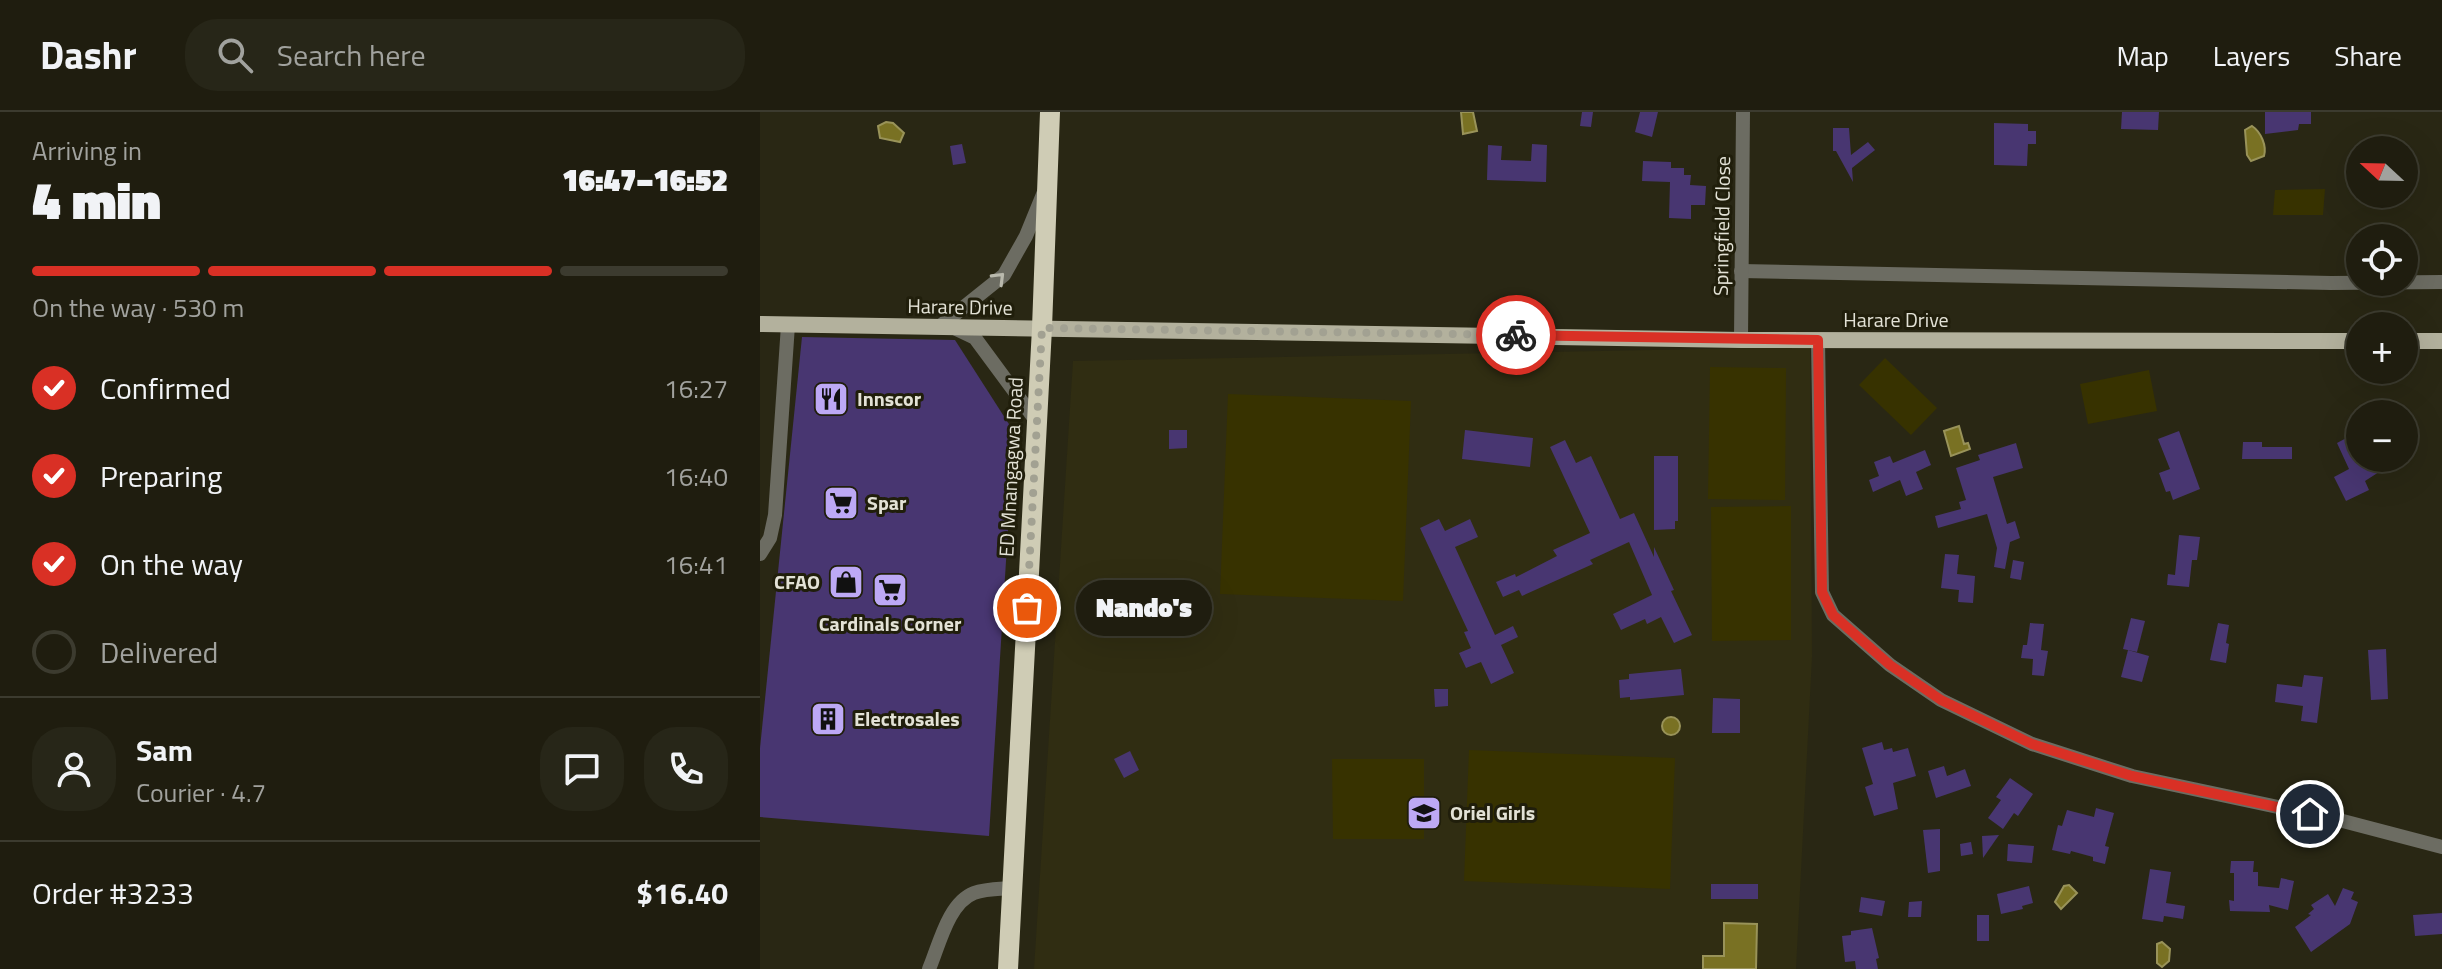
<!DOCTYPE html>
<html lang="en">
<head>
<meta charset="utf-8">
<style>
  body { margin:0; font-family:"Titillium Web",sans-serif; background:#272618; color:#f1f3f6; height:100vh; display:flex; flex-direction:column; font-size:30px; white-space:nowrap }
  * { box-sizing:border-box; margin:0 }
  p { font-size:26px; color:#a1a29e }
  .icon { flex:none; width:44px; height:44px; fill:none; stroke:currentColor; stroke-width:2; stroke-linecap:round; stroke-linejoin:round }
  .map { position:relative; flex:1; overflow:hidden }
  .sheet { display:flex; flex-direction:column; background:#1f1d0f; width:760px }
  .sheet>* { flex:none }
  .needle { width:52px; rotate:292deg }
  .tools { position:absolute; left:1586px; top:24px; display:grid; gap:16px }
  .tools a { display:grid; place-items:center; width:72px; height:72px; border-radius:50%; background:#1f1d0f; box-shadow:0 8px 32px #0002,0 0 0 2px #3c3b2f; font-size:40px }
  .pin { position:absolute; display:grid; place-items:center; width:68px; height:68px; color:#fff; margin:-34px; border:4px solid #fff; border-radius:50%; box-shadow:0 2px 8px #0007 }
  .courier { position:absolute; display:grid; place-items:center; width:80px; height:80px; margin:-40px; border:6px solid #d93025; border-radius:50%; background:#fff; color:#222; box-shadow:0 2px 10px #0007 }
  .bubble { position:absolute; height:56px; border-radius:28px; background:#1f1d0f; box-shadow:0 8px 32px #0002,0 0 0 2px #3c3b2f; font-size:26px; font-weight:800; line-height:56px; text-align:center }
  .summary em { font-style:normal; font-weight:800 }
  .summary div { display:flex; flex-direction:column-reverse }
  .summary { display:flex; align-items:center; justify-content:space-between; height:136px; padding:0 32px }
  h1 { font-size:52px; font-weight:800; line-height:60px }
  .bar { display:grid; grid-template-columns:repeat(4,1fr); gap:12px 8px; align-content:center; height:96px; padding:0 32px }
  .bar i { height:10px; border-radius:6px; background:#3c3b2f }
  .bar .current { background:#d93025 }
  .bar p { grid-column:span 4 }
  .line { display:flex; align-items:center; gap:20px; padding:0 32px; border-top:2px solid #3c3b2f }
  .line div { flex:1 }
  .round { display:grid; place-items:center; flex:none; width:84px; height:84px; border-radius:32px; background:#272618 }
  ol { padding:0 32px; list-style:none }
  li { display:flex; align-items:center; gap:24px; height:88px }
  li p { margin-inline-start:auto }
  li .icon { padding:8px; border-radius:50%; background:#d93025; color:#fff; stroke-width:4 }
  li:last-child { color:#a1a29e }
  li i { width:44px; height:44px; border:4px solid #3c3b2f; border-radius:50% }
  header { display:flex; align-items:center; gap:48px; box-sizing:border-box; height:112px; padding:0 40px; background:#1f1d0f; border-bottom:2px solid #3c3b2f }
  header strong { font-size:38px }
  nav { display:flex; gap:44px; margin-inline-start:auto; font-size:28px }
  .search { width:560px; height:72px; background:#272618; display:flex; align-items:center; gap:20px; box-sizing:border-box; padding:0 28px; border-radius:32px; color:#a1a29e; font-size:30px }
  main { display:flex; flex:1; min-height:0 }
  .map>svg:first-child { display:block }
</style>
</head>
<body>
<header>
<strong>Dashr</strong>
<div class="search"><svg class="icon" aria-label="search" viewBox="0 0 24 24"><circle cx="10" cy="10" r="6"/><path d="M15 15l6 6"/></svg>Search here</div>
<nav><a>Map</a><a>Layers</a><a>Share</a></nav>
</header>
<main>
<section class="sheet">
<div class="summary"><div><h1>4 min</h1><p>Arriving in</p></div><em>16:47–16:52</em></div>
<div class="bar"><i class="current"></i><i class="current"></i><i class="current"></i><i></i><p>On the way · 530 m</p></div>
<ol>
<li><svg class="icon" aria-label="check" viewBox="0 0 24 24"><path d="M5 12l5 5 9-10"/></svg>Confirmed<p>16:27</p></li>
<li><svg class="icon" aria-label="check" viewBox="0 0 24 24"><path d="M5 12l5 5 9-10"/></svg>Preparing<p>16:40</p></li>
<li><svg class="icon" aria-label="check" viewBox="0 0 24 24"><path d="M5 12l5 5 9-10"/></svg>On the way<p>16:41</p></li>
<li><i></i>Delivered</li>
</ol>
<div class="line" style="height:144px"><a class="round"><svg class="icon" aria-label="person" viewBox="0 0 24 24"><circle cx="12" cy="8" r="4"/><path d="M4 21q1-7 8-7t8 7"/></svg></a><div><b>Sam</b><p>Courier · 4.7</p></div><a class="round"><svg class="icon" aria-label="chat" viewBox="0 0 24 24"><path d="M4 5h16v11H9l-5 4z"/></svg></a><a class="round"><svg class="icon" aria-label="phone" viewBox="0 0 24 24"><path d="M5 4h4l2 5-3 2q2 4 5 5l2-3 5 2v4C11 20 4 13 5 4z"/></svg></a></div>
<div class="line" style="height:104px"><div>Order #3233</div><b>$16.40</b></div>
</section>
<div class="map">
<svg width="1682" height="857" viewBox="0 0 1682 857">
  <rect width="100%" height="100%" fill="#292714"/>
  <polygon fill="#302d12" points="1050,235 1052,545 1036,857 274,857 313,249"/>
  <g fill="#373200">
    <polygon points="1565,77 1563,103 1513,103 1515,78"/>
    <polygon points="1125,246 1177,296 1151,323 1099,273"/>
    <polygon points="950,255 1026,256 1025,388 948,387"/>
    <polygon points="1389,258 1397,299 1328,312 1320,272"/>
    <polygon points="468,282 651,289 643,489 460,482"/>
    <polygon points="1031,394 1031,528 952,529 951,395"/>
    <polygon points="709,638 915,646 910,777 704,769"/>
    <polygon points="572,647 664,647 664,727 573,727"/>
  </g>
  <g fill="#797123" stroke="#999359" stroke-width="2">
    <polygon points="701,0 713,0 717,19 703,22"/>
    <polygon points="126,10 133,11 144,21 140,30 120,26 118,14"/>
    <path d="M 1492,14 C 1501,20 1507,34 1504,44 L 1491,49 L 1487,43 L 1485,18 Z"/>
    <polygon points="1199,314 1204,332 1208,331 1210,337 1191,344 1184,319"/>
    <circle cx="911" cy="614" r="9"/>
    <polygon points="1309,773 1317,781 1301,797 1295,790 1304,774"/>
    <polygon points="964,811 997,812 996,857 943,857 943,844 964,844"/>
    <polygon points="1402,830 1410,837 1409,849 1402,855 1397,851 1397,832"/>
  </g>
  <g fill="#483671">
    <polygon points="822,0 833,0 831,15 820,14"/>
    <polygon points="880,0 898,0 892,25 875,20"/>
    <polygon points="1362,0 1399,0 1398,18 1361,17"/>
    <polygon points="1505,0 1551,0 1551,12 1539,12 1538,18 1505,22"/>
    <polygon points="1234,11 1268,12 1268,19 1276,19 1276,32 1268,32 1267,54 1234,53"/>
    <polygon points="1073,16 1089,16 1091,43 1108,30 1115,38 1092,56 1093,70 1076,39 1073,39"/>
    <polygon points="202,32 206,51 193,53 190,34"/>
    <polygon points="772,32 787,33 786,70 727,68 728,33 742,34 741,48 771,49"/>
    <polygon points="883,49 911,50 911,56 924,56 924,63 931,63 930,73 946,74 945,93 931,93 931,107 909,106 910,70 882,69"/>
    <polygon points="42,225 195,228 254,320 229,724 0,705 0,636"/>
    <polygon points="409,318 427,318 427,336 409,337"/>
    <polygon points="705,318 773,326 770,355 702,347"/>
    <polygon points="1419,319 1440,377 1413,388 1410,379 1406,380 1399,361 1410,357 1398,327"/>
    <polygon points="1592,323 1600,339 1600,346 1613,346 1619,360 1605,369 1609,378 1586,389 1574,365 1589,357 1577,331"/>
    <polygon points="805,328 816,351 831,344 860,407 874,401 894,445 894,435 914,478 911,479 932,523 914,531 901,505 887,512 885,507 861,518 853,502 892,483 869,430 830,448 833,452 762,484 759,478 743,485 736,470 755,462 756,465 797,444 793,438 830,421 790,335"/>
    <polygon points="1483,330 1502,330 1502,335 1532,335 1532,347 1482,347"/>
    <polygon points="1256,331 1263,356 1233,365 1247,412 1255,409 1260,426 1250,430 1245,457 1234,455 1237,436 1227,402 1178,416 1175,404 1201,397 1199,390 1206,388 1196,356 1220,348 1218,343"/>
    <polygon points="1165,338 1171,353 1156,360 1163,377 1146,384 1140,368 1113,380 1109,368 1119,364 1114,350 1130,344 1133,351"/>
    <polygon points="894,344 918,344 918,409 915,409 915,417 894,418"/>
    <polygon points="679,407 685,419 710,407 718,425 695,435 735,523 753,514 758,525 741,533 754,561 731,572 721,550 706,556 699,541 711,536 704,520 708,519 660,416"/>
    <polygon points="1419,423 1440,425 1437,448 1432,448 1429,475 1407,473 1408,462 1415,463"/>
    <polygon points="1185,442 1199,443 1197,462 1215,464 1213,491 1198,490 1199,478 1181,476"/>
    <polygon points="1253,448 1264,450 1261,468 1250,466"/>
    <polygon points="1371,506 1385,509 1377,540 1363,537"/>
    <polygon points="1270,511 1284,512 1281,538 1288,539 1284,564 1272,563 1273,547 1261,546 1263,533 1267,533"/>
    <polygon points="1458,511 1469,513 1466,531 1469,532 1466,551 1450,548"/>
    <polygon points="1626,537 1628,587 1611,588 1608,538"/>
    <polygon points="1368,538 1389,544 1382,570 1361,565"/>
    <polygon points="921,557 924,583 870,588 870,585 860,586 859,568 869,567 869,562"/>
    <polygon points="1544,563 1563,565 1557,611 1541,609 1543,594 1515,590 1517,572 1542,575"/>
    <polygon points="674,577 688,577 688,594 675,595"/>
    <polygon points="953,586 980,587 980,621 952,621"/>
    <polygon points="1122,630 1124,638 1132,636 1133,640 1148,636 1156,664 1133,671 1138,697 1114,704 1105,675 1113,672 1102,636"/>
    <polygon points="370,639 379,658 364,666 354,647"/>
    <polygon points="1184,654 1187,664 1205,657 1211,674 1176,686 1168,659"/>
    <polygon points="1250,666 1273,682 1258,704 1254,701 1243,717 1228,706 1241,688 1236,685"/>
    <polygon points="1336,696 1354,701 1345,734 1349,735 1345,752 1333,749 1333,745 1311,739 1310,742 1292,738 1298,713 1302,714 1307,698 1334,705"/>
    <polygon points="1180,717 1180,759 1168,761 1163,718"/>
    <polygon points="1239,723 1223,746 1222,724"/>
    <polygon points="1211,730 1213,742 1201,744 1200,732"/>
    <polygon points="1248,732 1274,734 1272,751 1247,749"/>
    <polygon points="1471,749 1494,749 1493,760 1498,760 1498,774 1519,776 1521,766 1534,769 1528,798 1509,793 1510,800 1470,799 1469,788 1474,789 1474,761 1470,761"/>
    <polygon points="1390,757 1411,760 1406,791 1425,794 1423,807 1404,804 1403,810 1382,807"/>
    <rect x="951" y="772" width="47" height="15"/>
    <polygon points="1269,774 1273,791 1262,794 1263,797 1241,802 1237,782"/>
    <polygon points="1583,776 1594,780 1591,787 1598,790 1590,812 1551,840 1535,815 1551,803 1548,802 1554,797 1551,793 1568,782 1575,794"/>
    <polygon points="1101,785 1125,789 1122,804 1099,800"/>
    <polygon points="1162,789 1161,805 1148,805 1149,790"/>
    <polygon points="1682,801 1682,822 1655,824 1653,803"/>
    <rect x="1217" y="803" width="12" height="26"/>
    <polygon points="1112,816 1119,846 1116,847 1118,857 1096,857 1095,849 1085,850 1082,824 1091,823 1091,819"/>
  </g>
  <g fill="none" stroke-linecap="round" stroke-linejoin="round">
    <g stroke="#6c6c62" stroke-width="14">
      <polyline points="981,159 1571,171 1682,170"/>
      <polyline points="179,215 244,163 266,124 284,80"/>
      <polyline points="194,216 215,226 277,310"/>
      <polyline points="981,228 983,0"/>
      <polyline points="1058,228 1062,480 1073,503 1130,553 1181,588 1272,632 1372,664 1579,708 1682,735"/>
      <polyline points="0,442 10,426 15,403 28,213"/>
      <path d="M 169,857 C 179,834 188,791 214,781 C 225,777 241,777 252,776"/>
    </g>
    <g stroke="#b3b19d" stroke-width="16">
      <polyline points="0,212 981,228 1600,229"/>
      <polyline points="1644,229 1682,229"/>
    </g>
    <polyline stroke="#cfccb5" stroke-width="20" points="248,857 282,216 290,0"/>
  </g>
  <defs><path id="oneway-chevron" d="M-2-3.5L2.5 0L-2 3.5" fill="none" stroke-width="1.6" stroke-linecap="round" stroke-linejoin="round" transform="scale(2)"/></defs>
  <use stroke="#b9b9ad" href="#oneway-chevron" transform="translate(239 166) rotate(-45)"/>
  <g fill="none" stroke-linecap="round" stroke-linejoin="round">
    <polyline stroke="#a2a192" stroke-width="8" stroke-dasharray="0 14.4" points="267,496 282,216 756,223"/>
    <polyline stroke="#d93025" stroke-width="10" points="756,223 1058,228 1062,480 1073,503 1130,553 1181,588 1272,632 1372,664 1550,702"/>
  </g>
  <defs>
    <g id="restaurant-square" transform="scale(1.8)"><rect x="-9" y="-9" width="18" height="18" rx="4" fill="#bda9f5" stroke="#201e0b"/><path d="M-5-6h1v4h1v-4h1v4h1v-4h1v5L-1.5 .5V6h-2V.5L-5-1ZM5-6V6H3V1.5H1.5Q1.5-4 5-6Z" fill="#111"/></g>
    <g id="supermarket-square" transform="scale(1.8)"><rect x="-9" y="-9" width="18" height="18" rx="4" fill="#bda9f5" stroke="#201e0b"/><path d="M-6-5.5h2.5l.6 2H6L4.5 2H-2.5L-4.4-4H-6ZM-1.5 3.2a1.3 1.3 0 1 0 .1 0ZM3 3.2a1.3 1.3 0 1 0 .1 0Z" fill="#111"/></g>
    <g id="shop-square" transform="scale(1.8)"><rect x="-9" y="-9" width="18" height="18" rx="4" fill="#bda9f5" stroke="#201e0b"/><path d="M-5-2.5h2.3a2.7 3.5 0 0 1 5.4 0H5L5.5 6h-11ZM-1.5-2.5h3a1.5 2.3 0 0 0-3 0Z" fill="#111"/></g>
    <g id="building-square" transform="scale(1.8)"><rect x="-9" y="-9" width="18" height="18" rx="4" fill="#bda9f5" stroke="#201e0b"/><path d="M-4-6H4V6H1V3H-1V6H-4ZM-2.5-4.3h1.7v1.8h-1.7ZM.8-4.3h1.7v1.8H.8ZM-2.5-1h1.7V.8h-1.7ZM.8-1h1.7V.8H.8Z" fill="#111"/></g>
    <g id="school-square" transform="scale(1.8)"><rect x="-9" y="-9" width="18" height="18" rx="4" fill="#bda9f5" stroke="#201e0b"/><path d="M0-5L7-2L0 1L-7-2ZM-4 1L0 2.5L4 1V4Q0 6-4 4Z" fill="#111"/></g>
  </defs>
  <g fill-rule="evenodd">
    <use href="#restaurant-square" x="71" y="287"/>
    <use href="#supermarket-square" x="81" y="391"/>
    <use href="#shop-square" x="86" y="470"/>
    <use href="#supermarket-square" x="130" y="478"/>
    <use href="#building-square" x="68" y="607"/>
    <use href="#school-square" x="664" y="701"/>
  </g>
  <g text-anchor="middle" stroke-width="6" stroke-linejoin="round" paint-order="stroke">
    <g font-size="20" fill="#e3e2d6" stroke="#201e0b">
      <text transform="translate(962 114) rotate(-89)" y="7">Springfield Close</text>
      <text transform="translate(200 195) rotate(1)" y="7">Harare Drive</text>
      <text x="1136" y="215">Harare Drive</text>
      <text transform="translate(251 355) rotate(-87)" y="7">ED Mnangagwa Road</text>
    </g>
    <g font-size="20" font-weight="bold" fill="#e3e2d6" stroke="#201e0b" text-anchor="start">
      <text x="97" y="294">Innscor</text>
      <text x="107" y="398">Spar</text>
      <text x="60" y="477" text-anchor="end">CFAO</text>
      <text x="130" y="519" text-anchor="middle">Cardinals Corner</text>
      <text x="94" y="614">Electrosales</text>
      <text x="690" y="708">Oriel Girls</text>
    </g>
  </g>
</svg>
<div class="tools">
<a><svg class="needle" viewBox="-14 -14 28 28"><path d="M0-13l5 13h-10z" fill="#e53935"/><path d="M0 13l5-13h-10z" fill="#a1a29e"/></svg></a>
<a><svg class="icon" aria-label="locate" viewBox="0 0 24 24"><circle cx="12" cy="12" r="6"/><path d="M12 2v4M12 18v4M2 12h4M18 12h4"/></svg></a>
<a>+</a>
<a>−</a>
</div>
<div class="pin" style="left:267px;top:496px;background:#ea580c"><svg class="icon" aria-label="bag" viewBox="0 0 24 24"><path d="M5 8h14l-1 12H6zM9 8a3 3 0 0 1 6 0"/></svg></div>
<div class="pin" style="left:1550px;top:702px;background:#1f2937"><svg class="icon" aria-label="home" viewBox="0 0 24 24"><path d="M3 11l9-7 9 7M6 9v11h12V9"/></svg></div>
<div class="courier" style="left:756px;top:223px"><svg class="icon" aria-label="bike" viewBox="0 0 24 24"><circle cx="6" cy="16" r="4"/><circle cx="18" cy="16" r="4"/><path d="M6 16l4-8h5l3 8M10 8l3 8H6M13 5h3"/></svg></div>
<div class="bubble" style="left:316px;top:468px;width:136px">Nando's</div>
</div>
</main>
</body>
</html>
